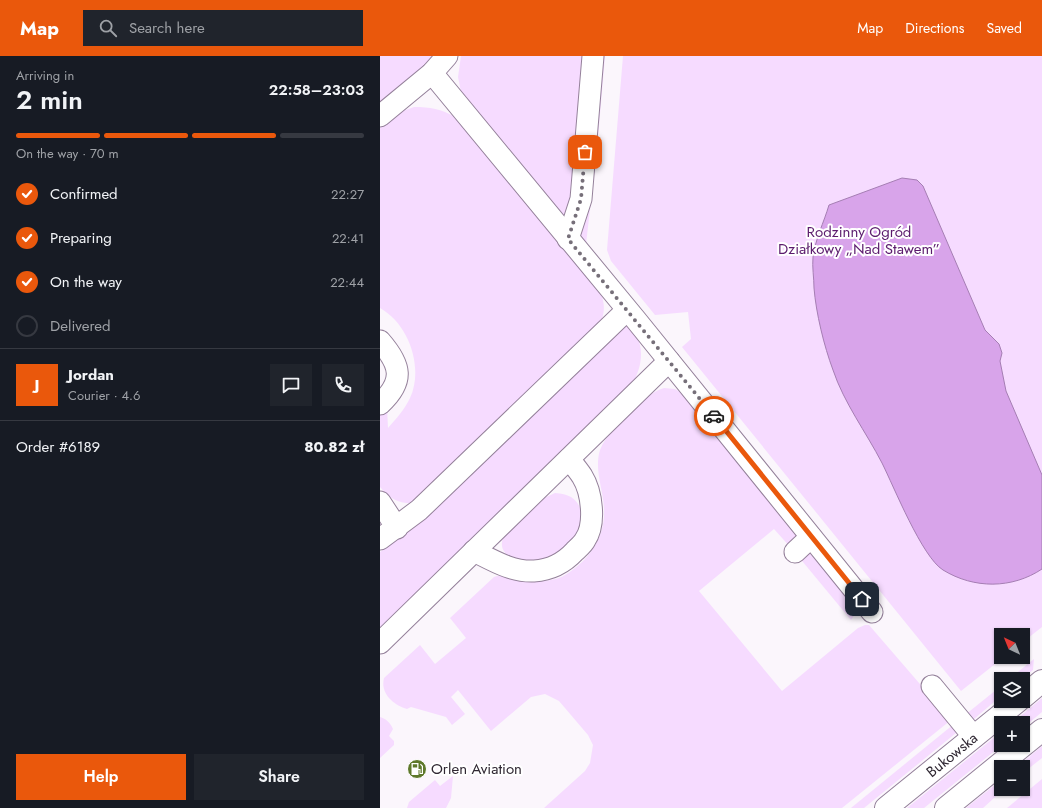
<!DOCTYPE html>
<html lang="en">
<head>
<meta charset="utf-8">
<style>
  body { margin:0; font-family:Jost,sans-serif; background:#20242c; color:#f1f3f6; height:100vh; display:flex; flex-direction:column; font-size:15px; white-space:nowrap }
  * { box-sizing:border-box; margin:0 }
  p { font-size:13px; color:#9ea1a6 }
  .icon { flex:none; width:22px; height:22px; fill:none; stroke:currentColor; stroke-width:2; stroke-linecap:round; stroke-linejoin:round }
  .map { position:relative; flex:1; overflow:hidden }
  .panel { display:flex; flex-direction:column; background:#171b24; width:380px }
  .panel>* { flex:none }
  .needle { width:26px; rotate:317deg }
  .tools { position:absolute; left:614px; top:572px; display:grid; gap:8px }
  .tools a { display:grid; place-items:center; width:36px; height:36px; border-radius:0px; background:#171b24; box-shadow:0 1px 3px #0004; font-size:20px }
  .pin { position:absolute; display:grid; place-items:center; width:34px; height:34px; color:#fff; margin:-17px; border-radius:8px; box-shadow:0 2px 6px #0006 }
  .courier { position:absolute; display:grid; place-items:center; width:40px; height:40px; margin:-20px; border:3px solid #ea580c; border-radius:50%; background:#fff; color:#222; box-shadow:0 1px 5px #0007 }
  .headline em { font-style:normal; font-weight:600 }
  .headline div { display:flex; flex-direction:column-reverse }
  .headline { display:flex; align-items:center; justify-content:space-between; height:68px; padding:0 16px }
  h1 { font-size:26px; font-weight:600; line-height:30px }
  .bar { display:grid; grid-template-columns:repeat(4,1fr); gap:6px 4px; align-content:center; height:48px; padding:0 16px }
  .bar i { height:5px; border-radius:3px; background:#363941 }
  .bar .selected { background:#ea580c }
  .bar p { grid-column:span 4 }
  .line { display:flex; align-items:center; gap:10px; padding:0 16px; border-top:1px solid #363941 }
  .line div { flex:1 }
  .round { display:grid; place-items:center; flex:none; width:42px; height:42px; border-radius:0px; background:#20242c }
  ol { padding:0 16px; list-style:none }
  li { display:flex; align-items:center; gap:12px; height:44px }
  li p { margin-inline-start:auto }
  li .icon { padding:4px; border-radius:50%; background:#ea580c; color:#fff; stroke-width:4 }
  li:last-child { color:#9ea1a6 }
  li i { width:22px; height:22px; border:2px solid #363941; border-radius:50% }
  .action { display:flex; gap:8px; margin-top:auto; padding:8px 16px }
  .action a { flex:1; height:46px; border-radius:0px; background:#ea580c; color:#fff; font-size:16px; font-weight:600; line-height:46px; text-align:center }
  .action a+a { background:#20242c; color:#f1f3f6 }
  header { display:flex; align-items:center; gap:24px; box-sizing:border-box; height:56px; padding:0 20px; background:#ea580c; color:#fff }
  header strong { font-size:19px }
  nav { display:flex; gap:22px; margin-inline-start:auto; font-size:14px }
  .search { width:280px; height:36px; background:#20242c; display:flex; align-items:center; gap:10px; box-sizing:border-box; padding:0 14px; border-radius:0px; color:#9ea1a6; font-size:15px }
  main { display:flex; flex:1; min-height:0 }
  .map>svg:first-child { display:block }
</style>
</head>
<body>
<header>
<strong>Map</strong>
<div class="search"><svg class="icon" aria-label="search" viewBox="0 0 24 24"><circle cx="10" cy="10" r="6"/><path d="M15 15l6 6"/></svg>Search here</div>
<nav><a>Map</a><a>Directions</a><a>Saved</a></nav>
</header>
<main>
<section class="panel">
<div class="headline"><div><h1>2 min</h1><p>Arriving in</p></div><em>22:58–23:03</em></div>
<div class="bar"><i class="selected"></i><i class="selected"></i><i class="selected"></i><i></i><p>On the way · 70 m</p></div>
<ol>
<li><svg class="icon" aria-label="check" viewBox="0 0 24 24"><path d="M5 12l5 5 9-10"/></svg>Confirmed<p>22:27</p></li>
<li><svg class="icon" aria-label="check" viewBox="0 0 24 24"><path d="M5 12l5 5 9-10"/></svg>Preparing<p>22:41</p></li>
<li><svg class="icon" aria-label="check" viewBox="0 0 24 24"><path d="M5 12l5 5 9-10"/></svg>On the way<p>22:44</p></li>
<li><i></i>Delivered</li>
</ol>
<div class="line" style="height:72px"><b class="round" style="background:#ea580c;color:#fff">J</b><div><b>Jordan</b><p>Courier · 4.6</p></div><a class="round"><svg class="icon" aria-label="chat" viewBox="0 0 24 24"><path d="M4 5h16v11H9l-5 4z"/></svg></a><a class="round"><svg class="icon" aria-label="phone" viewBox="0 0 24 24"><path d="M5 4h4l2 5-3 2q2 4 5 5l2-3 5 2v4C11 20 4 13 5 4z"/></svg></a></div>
<div class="line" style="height:52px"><div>Order #6189</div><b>80.82 zł</b></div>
<div class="action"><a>Help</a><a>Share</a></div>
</section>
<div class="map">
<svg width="662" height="752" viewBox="0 0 662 752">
  <rect width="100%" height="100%" fill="#fbf6fc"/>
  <g fill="#f6dbff">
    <polygon points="0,0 52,0 42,12 0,49"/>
    <polygon points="81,0 206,0 193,135 185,164 81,36 78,21"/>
    <polygon points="218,0 225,0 217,93 206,188 199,181"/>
    <polygon points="243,0 662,0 662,571 643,586 643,579 621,579 621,601 624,601 581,635 302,291 311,283 308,256 275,259 231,205 227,194"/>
    <path d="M 34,51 C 50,51 61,53 75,61 L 221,237 C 225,249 225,257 220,268 L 35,447 C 19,448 10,443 0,431 L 0,358 L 7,351 L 8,372 C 16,363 25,353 30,342 C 44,312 29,268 0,252 L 0,72 L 20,56 Z"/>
    <path d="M 244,266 C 267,283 264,309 251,330 L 0,577 L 0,496 L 21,481 Z"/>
    <path d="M 284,332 L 295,333 L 303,338 L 418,477 L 411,492 L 394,473 L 319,535 L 402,635 L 478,572 L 485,569 L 489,569 L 571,664 L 462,752 L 164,752 L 205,715 L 210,707 L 213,689 L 208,679 L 179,645 L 165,638 L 151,641 L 111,675 L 78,634 L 71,641 L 85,658 L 72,669 L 66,661 L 31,651 L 27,653 C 14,649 0,638 4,622 L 40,589 L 55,608 L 86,582 L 70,562 L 114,521 C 124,517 131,521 141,523 C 154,526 174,526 185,519 C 209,505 226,480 224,452 C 223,433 214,413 220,394 C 226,378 239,369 251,357 C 261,347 270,336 284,332 Z"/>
    <path d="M 175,437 C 188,438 196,441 201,454 C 204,462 202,469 197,476 C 194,482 191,491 186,494 C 179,498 166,505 158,506 C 142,508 116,501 123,482 L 164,442 Z"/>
    <polygon points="432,495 479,552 471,564 418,500"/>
    <polygon points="654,603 653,614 642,623 629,623"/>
    <polygon points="621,630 621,640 594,663 587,662 585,659"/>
    <polygon points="662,642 662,656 643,672 643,667 632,667"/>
    <path d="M 0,661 C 6,663 10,666 13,673 L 9,680 L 14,685 L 14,689 L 0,702 Z"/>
    <polygon points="574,668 576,670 576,677 484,752 471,752"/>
    <polygon points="621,676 622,689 544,752 527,752"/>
    <polygon points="662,690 662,702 643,717 643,711 637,711"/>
    <polygon points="73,720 71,742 66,752 27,752 29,746 55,724 60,730"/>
    <polygon points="662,723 662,752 627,752"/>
    <polygon points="621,724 621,733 624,733 603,752 586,752"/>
  </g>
  <path fill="#d8a4ea" stroke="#a57eb3" d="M 522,122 L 537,124 L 543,130 L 605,274 L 619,288 L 622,297 L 620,305 L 626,335 L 662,419 L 662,513 C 632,533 594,533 563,514 C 542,501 514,431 502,407 C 486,376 464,347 453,314 C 444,290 436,257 434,232 C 434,222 432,211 433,201 C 435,184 444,166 449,149 Z"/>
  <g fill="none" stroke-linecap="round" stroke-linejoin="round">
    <g stroke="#94809a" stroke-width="23">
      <g id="minor">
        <polyline points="52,17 256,264 492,556"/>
        <polyline points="0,60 52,17 67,0"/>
        <polyline points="188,183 201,143 213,0"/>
        <path d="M 0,285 C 21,309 25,325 0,348"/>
        <polyline points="0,446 17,472"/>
        <polyline points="0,483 39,454 247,254"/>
        <path d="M 94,495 C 114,505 132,516 154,515 C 170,514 184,507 195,495 C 198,492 203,488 205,484 C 216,468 212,436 202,420 C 198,414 193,408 189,403"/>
        <polyline points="415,496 431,481"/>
        <polyline points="0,587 289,305"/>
        <polyline points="552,630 594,681"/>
      </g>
    </g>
    <g stroke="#94809a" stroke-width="24">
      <g id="major">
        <polyline points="643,641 662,625"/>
        <polyline points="506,752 638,645"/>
        <polyline points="566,752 662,674"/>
      </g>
    </g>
    <use href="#minor" stroke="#fff" stroke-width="21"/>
    <use href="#major" stroke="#fff" stroke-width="22"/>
  </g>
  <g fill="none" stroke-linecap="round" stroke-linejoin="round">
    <polyline stroke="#766f79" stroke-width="4" stroke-dasharray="0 7.2" points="205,96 201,143 188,183 334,360"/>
    <polyline stroke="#ea580c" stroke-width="5" points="334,360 482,543"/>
  </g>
  <defs>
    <g id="fuel-disc" transform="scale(1)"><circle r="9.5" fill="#5e782b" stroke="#fff"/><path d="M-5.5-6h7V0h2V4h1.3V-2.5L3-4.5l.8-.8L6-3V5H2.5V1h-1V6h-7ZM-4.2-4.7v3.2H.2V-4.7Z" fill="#fff"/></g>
  </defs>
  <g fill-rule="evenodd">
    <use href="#fuel-disc" x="37" y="713"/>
  </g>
  <g text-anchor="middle" stroke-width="4" stroke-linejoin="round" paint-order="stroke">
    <g font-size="15" fill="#5b1b6d" stroke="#fff">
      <text x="479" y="181">Rodzinny Ogród<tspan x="479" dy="17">Działkowy „Nad Stawem”</tspan></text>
    </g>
    <g font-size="15" fill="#2f2732" stroke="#fff">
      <text transform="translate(572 699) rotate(-39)" y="5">Bukowska</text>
    </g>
    <g font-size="15" fill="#2f2732" stroke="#fff" text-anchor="start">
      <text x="51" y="718">Orlen Aviation</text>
    </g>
  </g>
</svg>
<div class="tools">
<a><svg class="needle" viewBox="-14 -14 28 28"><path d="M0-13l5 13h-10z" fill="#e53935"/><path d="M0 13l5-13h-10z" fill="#9ea1a6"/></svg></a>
<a><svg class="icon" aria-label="layers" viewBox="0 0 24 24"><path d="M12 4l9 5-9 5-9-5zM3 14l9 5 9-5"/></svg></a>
<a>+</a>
<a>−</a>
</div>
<div class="pin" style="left:205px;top:96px;background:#ea580c"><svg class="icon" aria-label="bag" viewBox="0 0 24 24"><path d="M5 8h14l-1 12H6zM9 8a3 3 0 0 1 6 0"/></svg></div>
<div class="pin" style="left:482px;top:543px;background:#1f2937"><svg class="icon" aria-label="home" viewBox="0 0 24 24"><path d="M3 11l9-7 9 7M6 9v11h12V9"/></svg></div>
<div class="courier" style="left:334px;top:360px"><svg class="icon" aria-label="car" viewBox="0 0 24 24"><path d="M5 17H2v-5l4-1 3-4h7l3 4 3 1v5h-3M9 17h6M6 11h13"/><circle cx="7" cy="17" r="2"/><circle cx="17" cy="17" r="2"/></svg></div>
</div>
</main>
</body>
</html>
